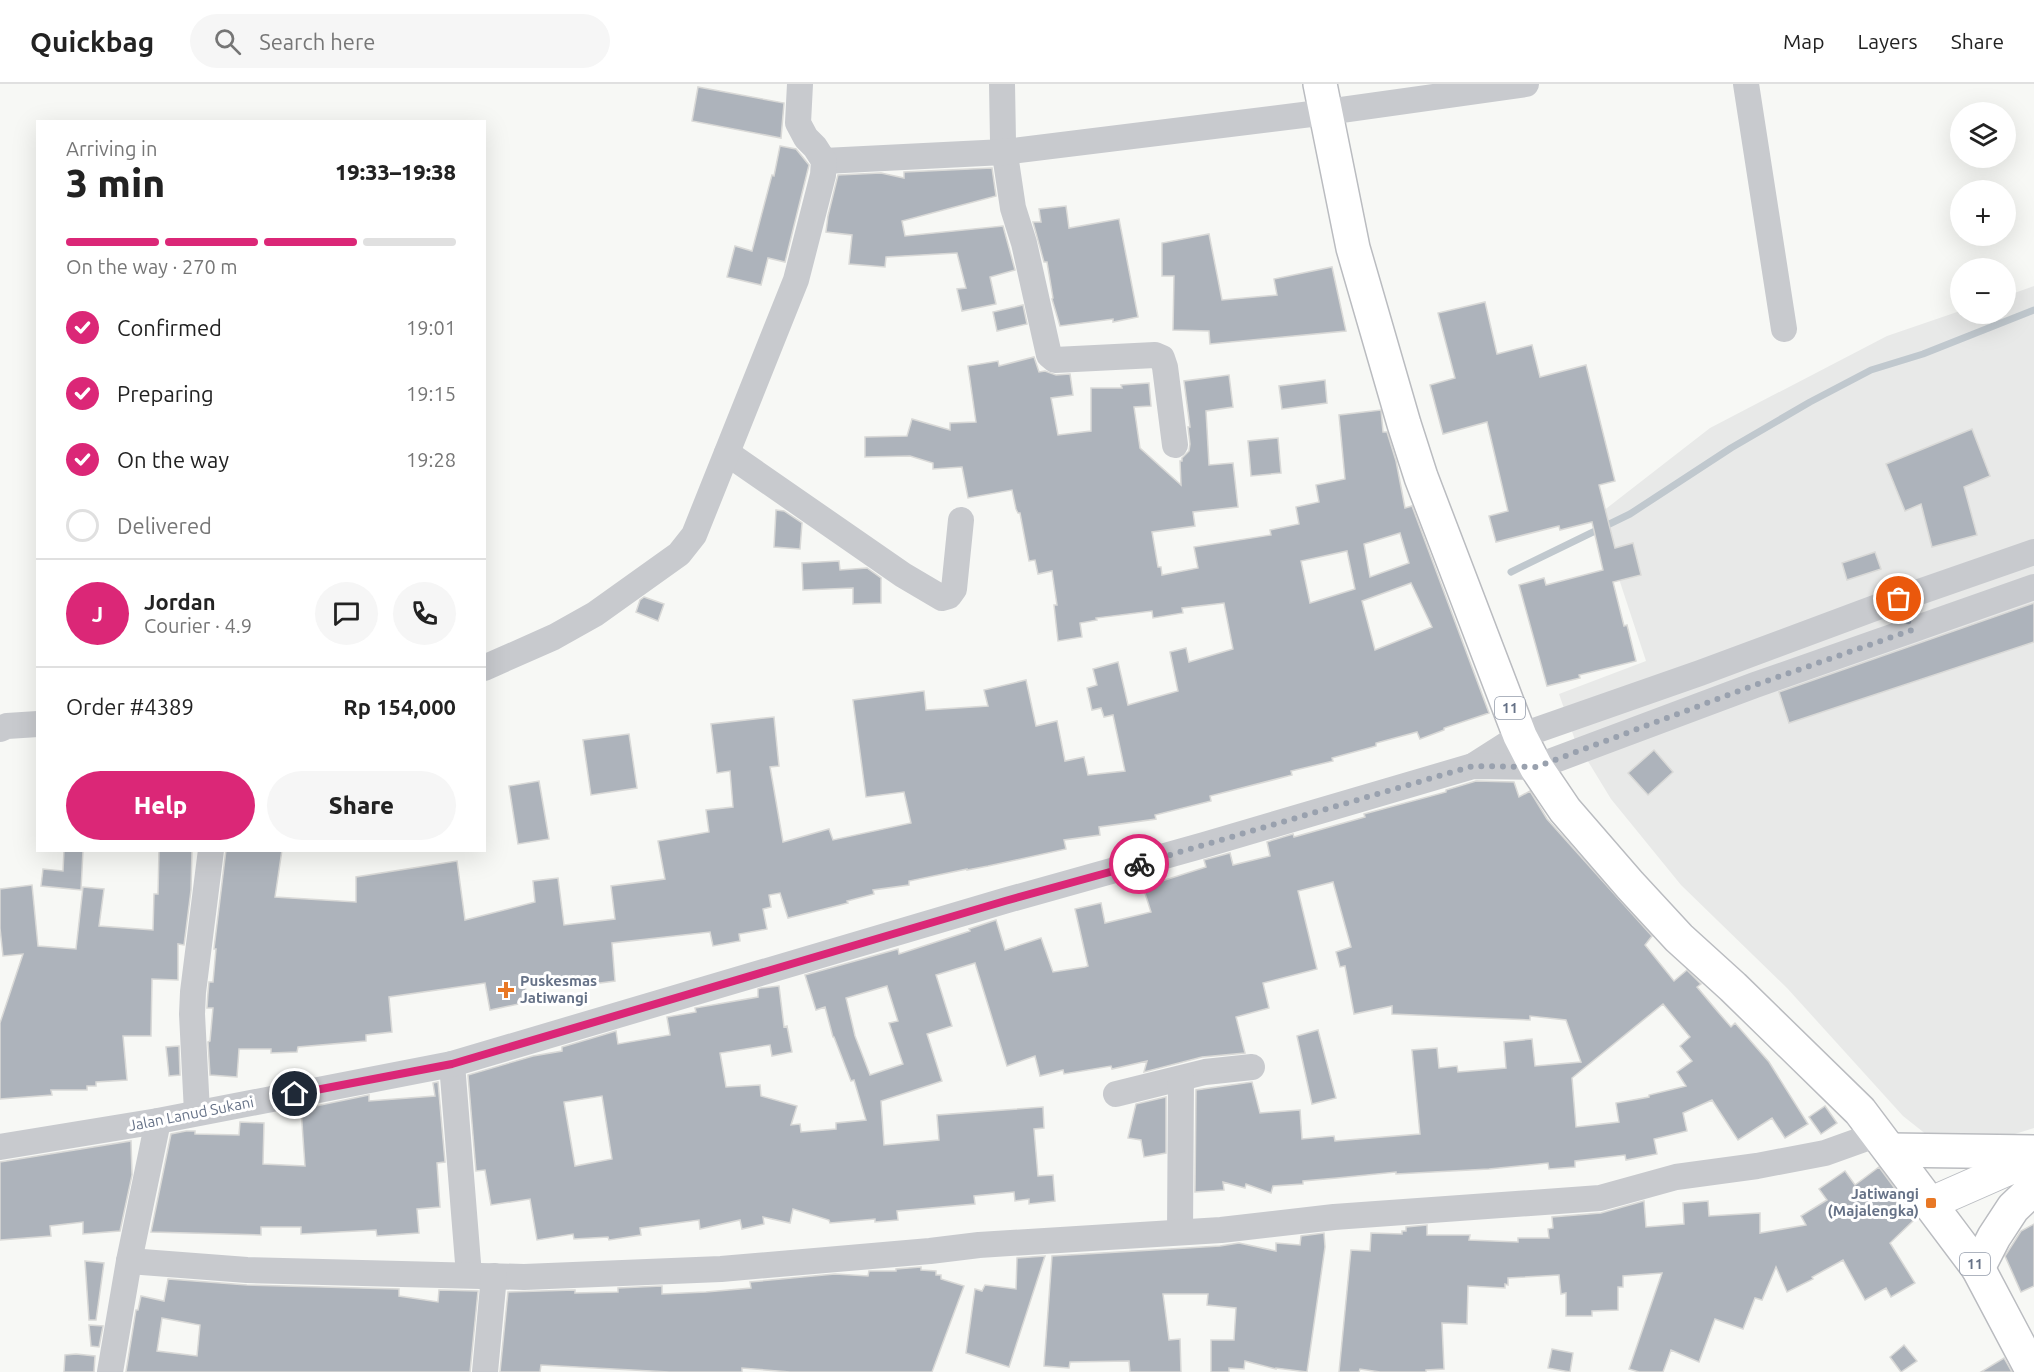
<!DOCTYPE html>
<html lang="en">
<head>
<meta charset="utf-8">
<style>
  body { margin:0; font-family:Ubuntu,sans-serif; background:#f6f6f6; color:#222; height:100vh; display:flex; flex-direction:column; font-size:22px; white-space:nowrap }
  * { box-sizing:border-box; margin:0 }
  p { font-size:20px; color:#767676 }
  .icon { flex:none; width:33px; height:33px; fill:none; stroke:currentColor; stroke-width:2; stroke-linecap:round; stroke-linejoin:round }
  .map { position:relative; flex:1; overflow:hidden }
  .side { position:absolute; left:36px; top:36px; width:450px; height:732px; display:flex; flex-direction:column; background:#fff; border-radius:0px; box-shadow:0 6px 24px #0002 }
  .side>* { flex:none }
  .controls { position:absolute; left:1950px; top:18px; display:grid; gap:12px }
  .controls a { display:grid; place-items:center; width:66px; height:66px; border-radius:50%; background:#fff; box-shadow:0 6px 24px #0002; font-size:30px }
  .pin { position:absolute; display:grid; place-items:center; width:51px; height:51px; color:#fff; margin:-26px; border:3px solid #fff; border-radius:50%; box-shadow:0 2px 6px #0007 }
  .courier { position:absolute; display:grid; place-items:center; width:60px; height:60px; margin:-30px; border:4px solid #db2777; border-radius:50%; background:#fff; color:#222; box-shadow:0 2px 8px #0007 }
  .overview em { font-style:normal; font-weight:800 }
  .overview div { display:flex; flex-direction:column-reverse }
  .overview { display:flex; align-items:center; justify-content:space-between; height:102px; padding:0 30px }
  h1 { font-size:39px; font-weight:800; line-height:45px }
  .bar { display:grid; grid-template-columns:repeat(4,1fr); gap:9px 6px; align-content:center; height:72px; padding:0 30px }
  .bar i { height:8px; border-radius:4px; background:#e0e0e0 }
  .bar .active { background:#db2777 }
  .bar p { grid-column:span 4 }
  .line { display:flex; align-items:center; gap:15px; padding:0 30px; border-top:2px solid #e0e0e0 }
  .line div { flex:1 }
  .round { display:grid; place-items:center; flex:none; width:63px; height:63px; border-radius:32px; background:#f6f6f6 }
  ol { padding:0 30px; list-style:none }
  li { display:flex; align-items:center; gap:18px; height:66px }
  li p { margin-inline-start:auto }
  li .icon { padding:6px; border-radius:50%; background:#db2777; color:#fff; stroke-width:4 }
  li:last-child { color:#767676 }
  li i { width:33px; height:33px; border:3px solid #e0e0e0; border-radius:50% }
  .cta { display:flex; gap:12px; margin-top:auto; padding:12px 30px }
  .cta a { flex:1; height:69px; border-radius:36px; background:#db2777; color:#fff; font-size:24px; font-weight:800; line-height:69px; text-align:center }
  .cta a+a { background:#f6f6f6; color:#222 }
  header { display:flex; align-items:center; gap:36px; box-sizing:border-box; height:84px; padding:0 30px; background:#fff; border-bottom:2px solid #e0e0e0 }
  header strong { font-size:28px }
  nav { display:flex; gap:33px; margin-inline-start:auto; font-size:21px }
  .search { width:420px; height:54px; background:#f6f6f6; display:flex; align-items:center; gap:15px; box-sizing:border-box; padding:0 21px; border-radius:33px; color:#767676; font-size:22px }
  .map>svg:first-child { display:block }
</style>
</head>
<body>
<header>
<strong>Quickbag</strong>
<div class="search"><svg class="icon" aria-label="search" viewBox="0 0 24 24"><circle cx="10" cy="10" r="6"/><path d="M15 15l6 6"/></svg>Search here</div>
<nav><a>Map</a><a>Layers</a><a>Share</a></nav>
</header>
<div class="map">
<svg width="2034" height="1288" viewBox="0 0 2034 1288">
  <rect width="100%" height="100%" fill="#f7f8f5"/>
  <polygon fill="#e8e9e8" points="2034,202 2034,1044 1951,1070 1903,1032 1787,904 1681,801 1611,715 1575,656 1559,610 1646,577 1598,431 1710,344 1887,252 1960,227 1960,230 2006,230 2006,212"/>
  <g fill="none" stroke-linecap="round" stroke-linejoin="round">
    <polyline stroke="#c0c8ce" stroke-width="7" points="1511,488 1630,430 1731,364 1810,318 1871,286 1923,270 2034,226"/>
  </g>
  <g fill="#adb3bb" stroke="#d9d9d7" stroke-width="1.5" fill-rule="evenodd">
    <polygon points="698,3 784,19 781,54 692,37"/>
    <polygon points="780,62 796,65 809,81 785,178 768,174 761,201 727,193 735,162 752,167 772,91 774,92"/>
    <polygon points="992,84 996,112 902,137 905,152 1003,142 1015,186 990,193 996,220 962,227 957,205 966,204 957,169 886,173 885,183 849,180 852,151 826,148 828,132 838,91 881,89 904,94 904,88"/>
    <polygon points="1066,122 1069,144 1119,135 1138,233 1113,238 1113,235 1060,242 1052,215 1053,214 1047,178 1044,178 1033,138 1041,138 1039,125"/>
    <polygon points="1209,150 1222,216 1277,211 1274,195 1332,183 1346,247 1210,260 1209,247 1173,246 1174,192 1162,192 1162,159"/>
    <polygon points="1485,218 1497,270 1532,261 1540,293 1586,281 1615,397 1599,401 1615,464 1633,459 1641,491 1613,498 1624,542 1627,541 1636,577 1579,591 1580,594 1547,602 1519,501 1544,494 1546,501 1603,486 1592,438 1560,446 1559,442 1496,458 1489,432 1508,427 1487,338 1443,350 1430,301 1455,294 1438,229"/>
    <polygon points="1023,221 1027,240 997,247 993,228"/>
    <path d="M 1034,273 L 1039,288 L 1045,287 L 1056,291 L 1070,290 L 1073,311 L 1051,314 L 1058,351 L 1091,347 L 1091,304 L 1122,304 L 1121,301 L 1149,299 L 1151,322 L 1134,323 L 1140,364 L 1181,401 L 1180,377 L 1182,377 L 1182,374 L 1189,367 L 1190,360 L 1188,343 L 1190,343 L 1184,297 L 1229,291 L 1233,323 L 1206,327 L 1209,381 L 1233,379 L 1238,423 L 1193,428 L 1195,442 L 1152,448 L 1158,483 L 1161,483 L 1162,491 L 1198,484 L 1194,463 L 1271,451 L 1270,446 L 1299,440 L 1296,423 L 1319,418 L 1316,401 L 1345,395 L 1339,331 L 1381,326 L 1383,348 L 1387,348 L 1396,377 L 1405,424 L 1412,422 L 1489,629 L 1444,644 L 1444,646 L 1420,655 L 1417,648 L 1376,659 L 1376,662 L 1332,674 L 1333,677 L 1291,687 L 1292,691 L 1210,712 L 1211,717 L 1155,731 L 1156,735 L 1099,743 L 1100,751 L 1064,756 L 1066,765 L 988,782 L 967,786 L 967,785 L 909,797 L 909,801 L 873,806 L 874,810 L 847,817 L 848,819 L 788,834 L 780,809 L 769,811 L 771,823 L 763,825 L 767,845 L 739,850 L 740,857 L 713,862 L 710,848 L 612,859 L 615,897 L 578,902 L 577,896 L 524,897 L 528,918 L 490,926 L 485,899 L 389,913 L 392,948 L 366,951 L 366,957 L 298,963 L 297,968 L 271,969 L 271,965 L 239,965 L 237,993 L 210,991 L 208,958 L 210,957 L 213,924 L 207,924 L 208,909 L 209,898 L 213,898 L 216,865 L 214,865 L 226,766 L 282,766 L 275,813 L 356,818 L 356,793 L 457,777 L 465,836 L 535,818 L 533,797 L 558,794 L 564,841 L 615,835 L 611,802 L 665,795 L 658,757 L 709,748 L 706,726 L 733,723 L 730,687 L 717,689 L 711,640 L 774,633 L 779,682 L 770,683 L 783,758 L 829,745 L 833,756 L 911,739 L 904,708 L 866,713 L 853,616 L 924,607 L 926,626 L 988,622 L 984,606 L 1026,596 L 1036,642 L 1057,637 L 1065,677 L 1084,673 L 1088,691 L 1125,687 L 1113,631 L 1104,633 L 1101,624 L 1092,626 L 1087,604 L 1097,601 L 1093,585 L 1118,578 L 1128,621 L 1178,607 L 1170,568 L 1186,564 L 1189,578 L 1233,565 L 1224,519 L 1182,524 L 1183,529 L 1153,534 L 1152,527 L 1096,534 L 1097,536 L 1080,539 L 1082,553 L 1058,557 L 1054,521 L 1057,521 L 1052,487 L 1038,490 L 1035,476 L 1029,477 L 1020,429 L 1018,429 L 1016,425 L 1012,406 L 968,414 L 962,383 L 933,385 L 933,379 L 910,372 L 865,373 L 865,353 L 907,352 L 912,335 L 950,346 L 950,339 L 976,338 L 968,282 L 998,277 L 999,282 ZM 1400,449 L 1409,479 L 1370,493 L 1364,460 ZM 1347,467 L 1355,505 L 1310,519 L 1301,477 ZM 1411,499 L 1432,543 L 1375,566 L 1362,517 Z"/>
    <polygon points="1325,296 1327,319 1282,325 1279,302"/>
    <polygon points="1972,345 1990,392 1964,403 1977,451 1932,463 1921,420 1905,427 1886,380"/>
    <polygon points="1278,354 1281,389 1251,392 1248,357"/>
    <polygon points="776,426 784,427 802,439 800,465 774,463"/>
    <polygon points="1875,468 1881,485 1847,496 1842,479"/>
    <polygon points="839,477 840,486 867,484 881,494 881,519 853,520 853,504 803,506 802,479"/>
    <polygon points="644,513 664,520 658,537 636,528 640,516"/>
    <polygon points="2034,519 2034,558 1789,639 1779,608"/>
    <polygon points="629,650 637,704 591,711 583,656"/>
    <polygon points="1654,666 1673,688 1648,711 1628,689"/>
    <polygon points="539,697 549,755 518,760 509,702"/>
    <path d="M 1476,697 L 1514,698 L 1519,713 L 1530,707 L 1547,735 L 1652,852 L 1645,861 L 1674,897 L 1687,886 L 1701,900 L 1697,903 L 1718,928 L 1731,943 L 1735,939 L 1769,978 L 1808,1040 L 1785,1054 L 1772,1034 L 1738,1056 L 1712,1016 L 1683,1029 L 1687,1047 L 1654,1055 L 1657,1070 L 1626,1076 L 1625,1071 L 1575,1077 L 1575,1083 L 1549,1085 L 1548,1079 L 1489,1085 L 1396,1090 L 1396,1088 L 1337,1094 L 1303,1097 L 1303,1100 L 1273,1102 L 1271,1109 L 1246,1100 L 1245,1104 L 1223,1098 L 1224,1106 L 1195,1108 L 1196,1006 L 1252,998 L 1260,1029 L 1300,1026 L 1302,1055 L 1334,1052 L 1335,1057 L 1420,1050 L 1412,966 L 1437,964 L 1439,984 L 1457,982 L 1458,988 L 1506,984 L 1504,958 L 1532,955 L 1535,982 L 1581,978 L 1566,936 L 1530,932 L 1530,936 L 1392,930 L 1392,922 L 1354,930 L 1345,882 L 1340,883 L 1336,868 L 1351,863 L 1333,798 L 1298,807 L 1317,885 L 1263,899 L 1269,924 L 1236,933 L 1245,969 L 1202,973 L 1144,988 L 1147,977 L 1112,985 L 1111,982 L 1064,990 L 1063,986 L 1040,992 L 1035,972 L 1007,982 L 975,879 L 936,891 L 952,942 L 927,950 L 942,997 L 881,1017 L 884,1061 L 939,1056 L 937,1031 L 1043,1023 L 1044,1044 L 1034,1045 L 1038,1092 L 1053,1091 L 1055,1117 L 1029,1120 L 1029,1115 L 1015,1117 L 1014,1108 L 974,1112 L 975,1120 L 897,1127 L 898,1136 L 875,1138 L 875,1135 L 830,1139 L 829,1136 L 793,1125 L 790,1139 L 763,1133 L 764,1140 L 742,1145 L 740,1136 L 700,1145 L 699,1136 L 640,1144 L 641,1151 L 609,1156 L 608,1153 L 574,1155 L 573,1150 L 537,1156 L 530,1115 L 491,1121 L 485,1086 L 476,1087 L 468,991 L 533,972 L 562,967 L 562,963 L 616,947 L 618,960 L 670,951 L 667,933 L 696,928 L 695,924 L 758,913 L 758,905 L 761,904 L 779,902 L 784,943 L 787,942 L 792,968 L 772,972 L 770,961 L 720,969 L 726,1003 L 760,1001 L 761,1012 L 797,1022 L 791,1041 L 800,1040 L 801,1048 L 836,1045 L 836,1039 L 866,1036 L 854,996 L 851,997 L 834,953 L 833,953 L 825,923 L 816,926 L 805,891 L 898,865 L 899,870 L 970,847 L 969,845 L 996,836 L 1005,866 L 1041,854 L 1053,888 L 1085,883 L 1088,882 L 1075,825 L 1101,819 L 1105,839 L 1151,828 L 1143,803 L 1206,783 L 1204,776 L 1230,769 L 1233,781 L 1270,772 L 1267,758 L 1293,750 L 1294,753 L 1365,733 L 1364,730 L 1446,708 L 1446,706 ZM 887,902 L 898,937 L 889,939 L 903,980 L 870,991 L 855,952 L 846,914 ZM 1663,920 L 1690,953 L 1680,962 L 1692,977 L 1677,988 L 1686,1002 L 1649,1011 L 1649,1013 L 1616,1019 L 1619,1038 L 1576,1043 L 1572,994 ZM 602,1012 L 612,1075 L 575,1082 L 564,1018 Z"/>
    <polygon points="64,766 83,766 81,806 41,802 43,785 63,787"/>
    <polygon points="159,766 192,766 191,806 184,861 178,860 178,896 152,895 151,952 123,952 127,996 96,998 96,1002 87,1002 87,1006 51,1006 52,1011 0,1015 0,939 23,870 3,872 0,844 0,805 32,801 38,862 76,865 83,803 104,805 99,842 153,846 154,810 158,810"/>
    <polygon points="1318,946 1336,1014 1312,1020 1297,952"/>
    <polygon points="179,962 180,991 169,992 166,963"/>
    <polygon points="438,998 445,1078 437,1079 440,1123 417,1125 419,1149 377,1152 376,1146 301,1150 301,1143 261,1143 261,1151 151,1148 171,1050 186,1047 195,1047 195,1050 239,1051 240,1038 264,1039 263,1080 305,1082 301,1025 369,1011 369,1017 435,1012 433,999"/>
    <polygon points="1166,1013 1166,1069 1144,1073 1141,1056 1128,1054 1136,1020"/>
    <polygon points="1825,1022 1837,1039 1821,1050 1809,1033"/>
    <polygon points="131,1057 132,1091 120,1147 83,1150 83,1138 50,1142 51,1152 0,1156 0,1078"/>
    <polygon points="1879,1083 1896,1106 1889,1110 1914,1136 1890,1159 1915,1199 1891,1213 1886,1204 1865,1216 1843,1176 1812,1193 1813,1195 1787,1208 1776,1183 1762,1216 1755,1214 1743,1245 1715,1235 1699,1278 1671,1266 1663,1288 1639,1288 1629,1285 1662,1189 1623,1192 1623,1203 1618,1203 1618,1226 1592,1227 1592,1232 1566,1232 1566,1209 1561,1210 1559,1191 1508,1194 1508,1201 1505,1200 1505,1204 1468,1202 1467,1240 1442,1239 1444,1285 1426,1286 1426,1288 1380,1288 1360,1285 1359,1288 1339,1288 1351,1166 1370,1167 1371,1149 1402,1150 1402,1147 1406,1147 1406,1143 1427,1141 1427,1151 1470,1151 1469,1156 1518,1158 1518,1154 1549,1154 1548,1145 1553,1144 1552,1133 1601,1129 1644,1117 1646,1143 1684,1140 1683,1119 1708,1117 1709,1132 1760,1129 1760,1149 1806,1141 1801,1132 1827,1116 1819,1105 1845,1087 1855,1101"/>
    <polygon points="2034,1140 2034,1202 2021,1208 2005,1172 2021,1147"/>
    <polygon points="1324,1149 1325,1163 1307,1288 1276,1284 1276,1285 1245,1277 1244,1285 1229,1284 1229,1288 1211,1288 1211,1256 1234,1256 1236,1224 1207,1221 1208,1210 1163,1210 1169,1256 1180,1255 1181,1288 1130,1288 1129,1277 1070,1278 1069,1284 1044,1282 1052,1172 1220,1162 1239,1159 1276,1167 1276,1159 1300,1161 1301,1152"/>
    <polygon points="1045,1172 1009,1283 966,1269 975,1205 982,1207 985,1201 1016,1205 1017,1174"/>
    <polygon points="85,1177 104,1179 96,1236 89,1236"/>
    <polygon points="921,1183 921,1186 936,1187 936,1191 941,1191 941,1195 964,1202 932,1288 790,1288 742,1284 742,1288 669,1288 541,1281 540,1288 500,1288 508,1208 575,1206 575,1209 618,1208 618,1204 662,1202 662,1210 706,1208 751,1204 750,1198 835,1190 868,1192 869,1187 896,1187 896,1185"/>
    <path d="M 168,1195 L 247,1201 L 399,1205 L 399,1212 L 438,1218 L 439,1206 L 478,1207 L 470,1288 L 126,1288 L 136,1226 L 138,1226 L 141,1212 L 164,1217 ZM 162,1234 L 200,1241 L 197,1272 L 157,1267 Z"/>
    <polygon points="89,1241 103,1242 99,1263 91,1262"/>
    <polygon points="1904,1261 1917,1277 1901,1288 1890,1273"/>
    <polygon points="1552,1265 1573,1269 1570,1288 1548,1284"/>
    <polygon points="76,1270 95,1272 94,1288 64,1288 65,1271"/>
    <polygon points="2004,1274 2012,1288 1981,1288"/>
  </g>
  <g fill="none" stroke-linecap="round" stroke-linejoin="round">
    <g stroke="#babdc2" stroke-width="34">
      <polyline id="major" points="1931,1119 2006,1086 2034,1077"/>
    </g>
    <g stroke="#babcc0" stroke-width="36">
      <g id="highway">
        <polyline points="1320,0 1353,164 1404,340 1421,393 1520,652 1536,683 1565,726 1630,801 1679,854 1733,903 1860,1027 1978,1184 2033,1288"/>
        <polyline points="1890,1066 2034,1068"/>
        <polyline points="1978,1184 1994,1153 2013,1124 2034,1104"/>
      </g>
    </g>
    <g stroke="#c8cace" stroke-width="26">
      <polyline points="1002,0 1003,57 1013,124 1024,159 1049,271 1055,276 1155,271 1162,274 1165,283 1175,361"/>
      <polyline points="1746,0 1784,245"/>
      <polyline points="824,77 1004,68 1327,28 1526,0"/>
      <polyline points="727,369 903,491 942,514 949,512 954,505 961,436"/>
      <polyline points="484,584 554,553 595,530 679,470 694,451 796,196 823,91 824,77 815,63 806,54 798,39 800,0"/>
      <polyline points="0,645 7,642 38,640"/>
      <polyline points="1473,682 1520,652 1700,589 1899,515 2034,468"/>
      <polyline points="452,980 469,1191"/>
      <polyline points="1116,1010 1205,988 1252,983"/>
      <polyline points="197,1028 192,930 193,908 211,766"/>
      <polyline points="0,1063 158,1037 452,980 1004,817 1204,761 1473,682 1536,683 1755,601 2034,503"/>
      <polyline points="1180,1148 1181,995"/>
      <polyline points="129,1177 247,1186 524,1193 721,1185 930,1167 979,1161 1221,1146 1334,1133 1600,1114 1676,1093 1757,1082 1825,1069 1878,1050"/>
      <polyline points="110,1288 129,1177 158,1037"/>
      <polyline points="485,1288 494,1192"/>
    </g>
    <use href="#major" stroke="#fff" stroke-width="32"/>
    <use href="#highway" stroke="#fff" stroke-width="33"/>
  </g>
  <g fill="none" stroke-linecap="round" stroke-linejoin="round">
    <polyline stroke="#99a1ae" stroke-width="6" stroke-dasharray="0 10.8" points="1139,780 1473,682 1536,683 1755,601 1912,546 1899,515"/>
    <polyline stroke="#db2777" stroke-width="8" points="295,1010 452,980 1005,817 1139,780"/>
  </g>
  <g fill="#e87825" stroke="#fff" stroke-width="2">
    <path d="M503 897h6v6h6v6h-6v6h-6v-6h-6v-6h6z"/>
    <rect x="1925" y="1113" width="12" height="12" rx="3"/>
  </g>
  <g text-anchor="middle" stroke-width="6" stroke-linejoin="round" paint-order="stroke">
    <g fill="#fff" stroke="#949cab" stroke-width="1.5">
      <rect x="1495" y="613" width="30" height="22" rx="4.5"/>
      <rect x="1960" y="1169" width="30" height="22" rx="4.5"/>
    </g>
    <g font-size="14" font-weight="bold" fill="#667287">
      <text x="1510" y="629">11</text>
      <text x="1975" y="1185">11</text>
    </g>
    <g font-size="15" font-weight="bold" fill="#667287" stroke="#fff" text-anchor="start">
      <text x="520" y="902">Puskesmas<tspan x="520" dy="17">Jatiwangi</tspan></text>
      <text x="1919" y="1115" text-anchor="end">Jatiwangi<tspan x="1919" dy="17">(Majalengka)</tspan></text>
    </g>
    <g font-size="15" fill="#667287" stroke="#fff">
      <text transform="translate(191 1030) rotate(-11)" y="5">Jalan Lanud Sukani</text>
    </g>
  </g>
</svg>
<div class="controls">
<a><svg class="icon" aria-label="layers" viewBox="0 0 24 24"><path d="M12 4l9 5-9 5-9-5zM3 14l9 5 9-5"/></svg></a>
<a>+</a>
<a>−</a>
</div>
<div class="pin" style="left:1899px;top:515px;background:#ea580c"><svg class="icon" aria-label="bag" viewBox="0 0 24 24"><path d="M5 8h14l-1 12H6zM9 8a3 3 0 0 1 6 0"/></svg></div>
<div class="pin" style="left:295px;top:1010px;background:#1f2937"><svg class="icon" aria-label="home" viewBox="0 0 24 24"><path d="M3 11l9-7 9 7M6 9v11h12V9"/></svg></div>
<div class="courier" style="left:1139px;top:780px"><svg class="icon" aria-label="bike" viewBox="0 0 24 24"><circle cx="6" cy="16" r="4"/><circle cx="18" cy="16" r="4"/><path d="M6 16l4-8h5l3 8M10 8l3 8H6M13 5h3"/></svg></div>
<section class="side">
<div class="overview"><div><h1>3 min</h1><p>Arriving in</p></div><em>19:33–19:38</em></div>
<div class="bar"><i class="active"></i><i class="active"></i><i class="active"></i><i></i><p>On the way · 270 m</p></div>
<ol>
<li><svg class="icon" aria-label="check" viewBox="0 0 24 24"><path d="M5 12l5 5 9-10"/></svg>Confirmed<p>19:01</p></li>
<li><svg class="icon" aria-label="check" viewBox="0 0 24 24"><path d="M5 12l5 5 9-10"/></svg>Preparing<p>19:15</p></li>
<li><svg class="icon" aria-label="check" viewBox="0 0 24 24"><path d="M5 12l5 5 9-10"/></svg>On the way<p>19:28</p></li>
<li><i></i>Delivered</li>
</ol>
<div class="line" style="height:108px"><b class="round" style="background:#db2777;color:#fff">J</b><div><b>Jordan</b><p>Courier · 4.9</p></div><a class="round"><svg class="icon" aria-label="chat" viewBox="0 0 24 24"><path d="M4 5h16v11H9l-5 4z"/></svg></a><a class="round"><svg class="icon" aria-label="phone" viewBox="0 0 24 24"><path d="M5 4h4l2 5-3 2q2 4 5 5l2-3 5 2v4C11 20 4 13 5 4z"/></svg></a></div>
<div class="line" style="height:78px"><div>Order #4389</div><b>Rp 154,000</b></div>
<div class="cta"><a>Help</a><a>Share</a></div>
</section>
</div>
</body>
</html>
